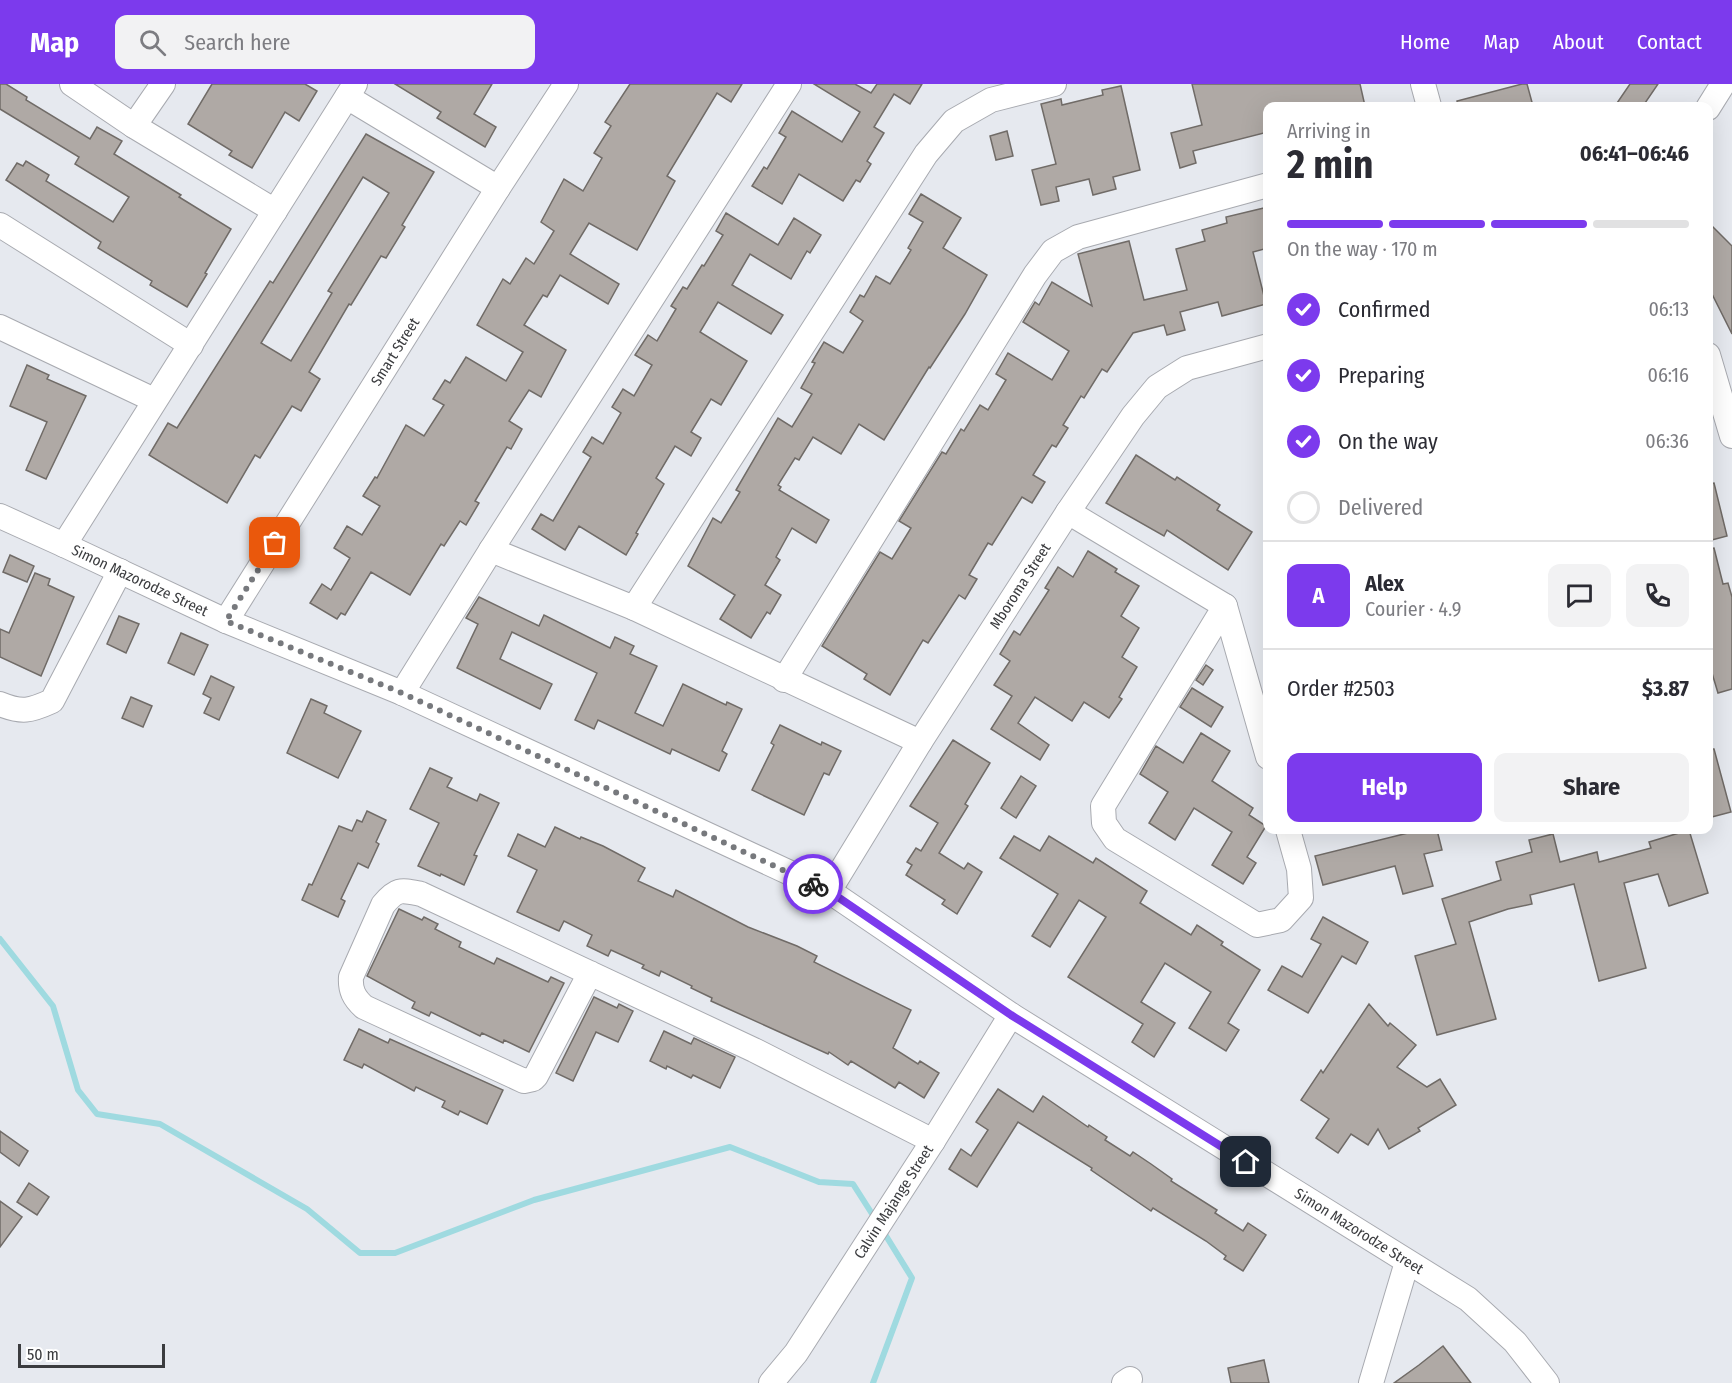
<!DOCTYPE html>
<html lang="en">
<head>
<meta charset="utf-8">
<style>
  body { margin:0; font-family:"Fira Sans Condensed",sans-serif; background:#f2f2f3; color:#2b2b33; height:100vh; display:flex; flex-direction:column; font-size:22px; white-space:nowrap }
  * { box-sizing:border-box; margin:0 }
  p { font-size:20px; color:#7c7c81 }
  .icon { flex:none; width:33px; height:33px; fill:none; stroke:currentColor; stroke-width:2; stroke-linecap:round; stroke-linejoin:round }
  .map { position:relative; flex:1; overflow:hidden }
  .sheet { position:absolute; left:1263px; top:18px; width:450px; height:732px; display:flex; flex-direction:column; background:#fff; border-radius:12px; box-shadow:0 6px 24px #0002 }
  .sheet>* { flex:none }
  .scale { position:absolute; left:18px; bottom:15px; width:147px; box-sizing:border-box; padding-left:6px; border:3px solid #3b3c3f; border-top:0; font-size:16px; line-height:21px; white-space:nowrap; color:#3b3c3f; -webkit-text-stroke:4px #fff; paint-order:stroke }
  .pin { position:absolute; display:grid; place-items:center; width:51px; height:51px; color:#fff; margin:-26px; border-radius:12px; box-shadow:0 3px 9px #0006 }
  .courier { position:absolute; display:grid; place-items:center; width:60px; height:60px; margin:-30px; border:4px solid #7c3aed; border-radius:50%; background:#fff; color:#222; box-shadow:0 2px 8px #0007 }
  .summary em { font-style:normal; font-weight:700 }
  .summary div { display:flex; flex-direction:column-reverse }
  .summary { display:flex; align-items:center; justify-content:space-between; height:102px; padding:0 24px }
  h1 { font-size:39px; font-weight:700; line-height:45px }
  .bar { display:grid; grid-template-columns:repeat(4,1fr); gap:9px 6px; align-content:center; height:72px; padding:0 24px }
  .bar i { height:8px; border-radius:4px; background:#e1e1e2 }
  .bar .selected { background:#7c3aed }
  .bar p { grid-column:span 4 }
  .line { display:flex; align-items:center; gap:15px; padding:0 24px; border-top:2px solid #e1e1e2 }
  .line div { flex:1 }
  .round { display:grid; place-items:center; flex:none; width:63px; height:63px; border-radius:12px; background:#f2f2f3 }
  ol { padding:0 24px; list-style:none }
  li { display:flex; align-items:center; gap:18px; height:66px }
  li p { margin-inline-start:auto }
  li .icon { padding:6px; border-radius:50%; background:#7c3aed; color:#fff; stroke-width:4 }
  li:last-child { color:#7c7c81 }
  li i { width:33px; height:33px; border:3px solid #e1e1e2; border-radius:50% }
  .cta { display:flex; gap:12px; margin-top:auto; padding:12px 24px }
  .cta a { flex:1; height:69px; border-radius:12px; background:#7c3aed; color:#fff; font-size:24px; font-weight:700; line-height:69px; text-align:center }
  .cta a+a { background:#f2f2f3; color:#2b2b33 }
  header { display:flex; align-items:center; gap:36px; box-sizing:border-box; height:84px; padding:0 30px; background:#7c3aed; color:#fff }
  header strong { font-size:28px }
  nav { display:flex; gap:33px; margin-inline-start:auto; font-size:21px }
  .search { width:420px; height:54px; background:#f2f2f3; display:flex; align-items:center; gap:15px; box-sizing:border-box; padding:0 21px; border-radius:12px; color:#7c7c81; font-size:22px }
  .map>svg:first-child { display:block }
</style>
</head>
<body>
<header>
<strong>Map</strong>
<div class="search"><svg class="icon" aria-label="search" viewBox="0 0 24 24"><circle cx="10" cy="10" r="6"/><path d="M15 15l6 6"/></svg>Search here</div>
<nav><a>Home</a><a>Map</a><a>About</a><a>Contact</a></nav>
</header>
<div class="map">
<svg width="1732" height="1299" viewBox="0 0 1732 1299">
  <rect width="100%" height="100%" fill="#e6e9ef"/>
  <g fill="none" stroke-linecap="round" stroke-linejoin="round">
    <g stroke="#9fdae0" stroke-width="6">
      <polyline points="0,855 53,922 78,1006 97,1030 160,1040 307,1125 360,1169 395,1169 534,1116 730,1063 819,1098 853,1100 876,1136"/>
      <polyline points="873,1299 912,1194 883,1147"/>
    </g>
  </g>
  <g fill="#afa9a5" stroke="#706b67" stroke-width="1.5" fill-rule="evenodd">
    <polygon points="0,0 6,0 27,13 26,16 90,55 97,43 122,57 114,70 181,111 179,113 231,145 205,189 207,190 187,223 150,201 152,197 98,164 101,158 6,96 17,79 23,82 26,77 49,91 46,97 113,138 129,113 75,80 79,73 0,25"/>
    <polygon points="212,0 305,0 317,7 299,37 285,28 252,84 229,71 232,67 188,40"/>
    <polygon points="395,0 492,0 474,30 496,43 485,63 437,34 441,28"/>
    <polygon points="630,0 742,0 731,18 717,9 667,92 675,97 637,166 589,139 570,170 619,200 608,220 560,191 547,213 543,211 524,241 566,266 541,313 529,306 509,337 522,345 511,365 507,363 490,392 475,417 479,419 466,441 460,437 444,462 441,460 410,511 371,488 345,531 341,529 337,535 310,519 322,500 331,506 350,474 334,464 347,442 362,451 380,422 363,412 375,393 377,394 406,341 424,352 444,321 433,315 445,296 450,299 466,273 506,297 523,268 477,241 503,195 510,200 526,174 534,180 554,147 541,138 564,95 583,107 602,74 594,69 611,42 605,38"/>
    <polygon points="814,0 855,0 871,9 877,0 922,0 910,20 894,10 874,43 884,49 867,77 871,80 860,98 856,96 843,117 799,90 782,120 752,102 764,83 767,85 786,53 779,49 792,27 842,58 860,28"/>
    <polygon points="1192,0 1360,0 1365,22 1268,22 1268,48 1193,67 1196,79 1180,84 1171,49 1202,41"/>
    <polygon points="1522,0 1527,0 1533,22 1458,22 1457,17"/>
    <polygon points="1630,0 1658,0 1643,22 1615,22"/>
    <polygon points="1121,2 1140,86 1113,93 1116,105 1093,111 1089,95 1056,103 1059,117 1041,121 1032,86 1056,80 1041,20 1061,15 1062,21 1103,11 1102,6"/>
    <polygon points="1007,47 1013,72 996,76 990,52"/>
    <path d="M 366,50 L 434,88 L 402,141 L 405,143 L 386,174 L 381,172 L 351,221 L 349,220 L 309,288 L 320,295 L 301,327 L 292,322 L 260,374 L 255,371 L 227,419 L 149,371 L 168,339 L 177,344 L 270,197 L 273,199 ZM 363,93 L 389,109 L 328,207 L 332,209 L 291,277 L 261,259 Z"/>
    <polygon points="921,110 961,134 943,164 987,191 965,230 930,284 929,283 884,356 859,340 841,370 813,353 799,376 795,374 778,401 781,403 779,406 829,436 816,459 792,444 776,473 780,476 765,501 781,511 770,530 767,528 751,554 720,535 735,511 688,482 713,434 721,439 740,408 736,406 778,334 792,343 812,310 801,304 815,279 812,278 824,258 843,269 863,237 850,228 860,211 864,213 876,192 890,200 911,166 908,164 923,138 909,130"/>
    <polygon points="1268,123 1268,164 1253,168 1266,220 1222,232 1218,218 1180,228 1185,246 1167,251 1164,241 1133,249 1107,288 1102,285 1084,314 1081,312 1063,341 1068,344 1056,363 1052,361 1033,391 1045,398 1032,419 1022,413 992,461 988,459 969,491 977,495 965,515 959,511 928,559 923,556 890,611 864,595 867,590 822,562 880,468 892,475 911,444 899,437 942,368 946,370 961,345 964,347 980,321 988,326 1006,296 996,290 1008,269 1052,296 1069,267 1023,238 1035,218 1039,221 1052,198 1092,222 1078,170 1129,157 1144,216 1187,206 1176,165 1205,157 1202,146 1227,139 1226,133"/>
    <polygon points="726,129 778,161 794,134 821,151 810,169 807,167 791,195 750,170 732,201 783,231 771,250 718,218 700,248 747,277 721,321 711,315 691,348 701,354 691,372 675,362 656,394 664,400 636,449 638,450 626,471 579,442 565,466 532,445 541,430 553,437 591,373 583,368 592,353 603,360 621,329 612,323 623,305 634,312 652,281 635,271 648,251 657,257 676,225 671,222 683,203 687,205 702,181 704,182 723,151 716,147"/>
    <polygon points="1708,138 1732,162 1732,250 1708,202"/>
    <polygon points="27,281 49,291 47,295 86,312 46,395 26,386 47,338 10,322"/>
    <polygon points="1136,371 1175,396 1177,393 1220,421 1217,426 1252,448 1228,486 1167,446 1164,452 1106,419"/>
    <polygon points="1714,399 1727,452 1708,457 1708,400"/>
    <polygon points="1714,464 1723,500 1728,499 1732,513 1732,605 1718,609 1708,576 1708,465"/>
    <polygon points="1088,467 1117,485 1115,488 1139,502 1121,532 1139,544 1122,573 1137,583 1119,613 1122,615 1109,634 1084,618 1072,637 1035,613 1018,639 1049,661 1040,676 991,645 1012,612 994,601 1010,577 1000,570 1014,547 1020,551 1049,506 1045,504 1058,483 1073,493"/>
    <polygon points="10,471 34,482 27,498 3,488"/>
    <polygon points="35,489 50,495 48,501 74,513 41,592 0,573 0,545 9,549"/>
    <polygon points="479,513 539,542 544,531 610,564 615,553 634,562 630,570 657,582 635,629 663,642 683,600 726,621 727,618 742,625 722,667 727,670 719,687 672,665 670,670 598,636 594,645 575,636 597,589 512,548 500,575 552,600 540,625 457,584 478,540 466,534"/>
    <polygon points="119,532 139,540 126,569 107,560"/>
    <polygon points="181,549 208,561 194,591 168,579"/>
    <polygon points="1206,581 1213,586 1203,601 1196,596"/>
    <polygon points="211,592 234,603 219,636 204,629 211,614 203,610"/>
    <polygon points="1192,604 1223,623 1211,643 1180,623"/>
    <polygon points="131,613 152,622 143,643 122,634"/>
    <polygon points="311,615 327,622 324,629 361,647 338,694 287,669"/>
    <polygon points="780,641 821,661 822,658 841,667 829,691 824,689 804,731 752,706 774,661 771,659"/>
    <polygon points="1201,649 1230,667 1212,697 1253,724 1249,731 1266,742 1247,773 1256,779 1243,800 1212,781 1232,748 1194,724 1175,756 1149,739 1168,708 1140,690 1156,662 1183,679"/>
    <polygon points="953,656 990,679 965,720 968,722 939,769 964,785 968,779 982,788 957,830 942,820 945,816 906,791 912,781 907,778 916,764 921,767 938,739 910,722"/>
    <polygon points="1708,665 1714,665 1731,728 1708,734"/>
    <polygon points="430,684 452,694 447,703 477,717 480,710 499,719 474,771 477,772 464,801 441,790 440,792 418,782 439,739 410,725"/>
    <polygon points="1021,692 1036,702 1016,734 1001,724"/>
    <polygon points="367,727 386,736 376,758 379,760 368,784 358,779 341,815 345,817 338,833 302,816 309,800 312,801 339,742 352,747 357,736 362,738"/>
    <polygon points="555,743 580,755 581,753 603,762 645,784 638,797 673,813 676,806 748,843 797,862 817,872 814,878 911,926 893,964 918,980 920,977 939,989 924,1014 899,998 895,1004 851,977 848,981 829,968 828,970 711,917 712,914 691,904 692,902 661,887 659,892 642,884 644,881 611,866 608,872 587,862 592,851 564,837 559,847 517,828 537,786 508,772 518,750 545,763"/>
    <polygon points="1420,746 1437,746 1442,766 1424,770 1433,802 1403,810 1395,782 1323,801 1315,772"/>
    <polygon points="1689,746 1708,809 1669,822 1658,790 1624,799 1646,884 1599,897 1574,800 1530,811 1532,820 1508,825 1469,838 1496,935 1437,951 1415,872 1456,860 1442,815 1501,796 1496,778 1532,768 1529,756 1553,750 1560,778 1597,768 1599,778 1651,764 1649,758"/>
    <polygon points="1014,752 1040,767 1049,752 1093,779 1096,774 1147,807 1140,819 1191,851 1197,841 1223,858 1221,861 1260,886 1228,939 1239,946 1226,967 1189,944 1211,908 1165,879 1141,918 1175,939 1154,973 1132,958 1143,940 1068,893 1106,833 1079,816 1050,863 1032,852 1058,810 1000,774"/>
    <polygon points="399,825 422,836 424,833 438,840 435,845 461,858 459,863 494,880 497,874 548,898 551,893 564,899 529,968 504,956 503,959 482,949 480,952 431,928 429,932 412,924 415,918 367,892"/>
    <polygon points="1323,833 1368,858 1356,880 1342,872 1308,929 1268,906 1282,882 1302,893 1321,860 1311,855"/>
    <polygon points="594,913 617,924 619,920 633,927 618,958 596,948 573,997 556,989"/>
    <polygon points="1369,920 1388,942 1390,939 1416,961 1397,983 1427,1003 1440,995 1456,1021 1418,1044 1420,1047 1389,1065 1378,1045 1368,1061 1351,1050 1338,1069 1316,1054 1329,1035 1301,1016 1321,986 1323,989"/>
    <polygon points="359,945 388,959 390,955 503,1006 487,1040 460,1027 458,1031 442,1023 445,1017 416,1003 414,1007 364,980 362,984 344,976"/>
    <polygon points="664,947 691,960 694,954 735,973 720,1004 693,991 691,994 667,982 666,985 650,977"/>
    <polygon points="998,1005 1033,1028 1043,1012 1088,1043 1089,1041 1107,1053 1105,1056 1130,1072 1133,1068 1151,1080 1172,1095 1171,1097 1217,1126 1215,1129 1243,1147 1248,1139 1266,1151 1243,1187 1224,1175 1226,1172 1206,1157 1153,1124 1151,1127 1091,1086 1092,1084 1018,1038 977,1103 949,1085 961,1065 971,1072 988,1046 976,1038"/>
    <polygon points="0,1047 28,1067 19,1082 0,1068"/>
    <polygon points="29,1099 49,1113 37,1131 17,1118"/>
    <polygon points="0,1117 22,1133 0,1163"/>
    <polygon points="1443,1262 1471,1299 1394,1299 1419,1281"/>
    <polygon points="1264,1276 1269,1299 1231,1299 1228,1284"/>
  </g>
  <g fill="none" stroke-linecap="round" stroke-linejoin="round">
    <g stroke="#a8aab0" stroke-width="26">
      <g id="minor">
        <polyline points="72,0 134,42 275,127"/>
        <polyline points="1423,0 1429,22"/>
        <polyline points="347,13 498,104"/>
        <polyline points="1708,24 1723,0"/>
        <polyline points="134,42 163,0"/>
        <polyline points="0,141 191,261"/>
        <polyline points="0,243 154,316"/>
        <polyline points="1708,271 1732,352"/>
        <polyline points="1068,428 1225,522 1103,722 1104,739 1115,755 1257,841 1281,836 1301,814 1299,785 1288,746"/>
        <path id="s1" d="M 0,432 L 64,461 L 226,537 L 402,609 L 829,807 L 1011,931 L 1468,1215 L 1515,1258 L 1547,1299"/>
        <polyline points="64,461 355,0"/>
        <polyline points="491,466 634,524 920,658"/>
        <polyline points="1225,522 1268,673"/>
        <polyline points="634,524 926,70 954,37 991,16 1054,0"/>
        <path id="s2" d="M 226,537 L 498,104 L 566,0"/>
        <polyline points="784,596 1035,191 1053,167 1078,153 1268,101"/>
        <polyline points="402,609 491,466 789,0"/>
        <path d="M 0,620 C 22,629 30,627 52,617 L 120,487"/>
        <path id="s3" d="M 829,807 L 920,658 L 1068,428 L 1133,332 L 1157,303 L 1187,284 L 1268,262"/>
        <path d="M 590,889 L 536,992 L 533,995 L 524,997 L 364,923 C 354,914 350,906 351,893 L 383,821 C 397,804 401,806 421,810 L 754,966 L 933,1057"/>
        <path id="s4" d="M 771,1299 L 796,1269 L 933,1057 L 1011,931"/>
        <polyline points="1124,1299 1130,1295"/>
        <polyline points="1371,1299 1407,1178"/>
      </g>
    </g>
    <use href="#minor" stroke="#fff" stroke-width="24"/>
  </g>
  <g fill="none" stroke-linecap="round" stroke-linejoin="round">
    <polyline stroke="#77797d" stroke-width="6" stroke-dasharray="0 10.8" points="275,459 226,537 402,609 813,800"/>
    <polyline stroke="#7c3aed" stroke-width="8" points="813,800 829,807 1011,931 1246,1078"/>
  </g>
  <g text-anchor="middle" stroke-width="4.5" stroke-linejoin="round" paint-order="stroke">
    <g font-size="15" fill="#3b3c3f" stroke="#fff">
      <text dy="5" stroke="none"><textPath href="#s2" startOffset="318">Smart Street</textPath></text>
      <text dy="5" stroke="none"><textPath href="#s1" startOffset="154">Simon Mazorodze Street</textPath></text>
      <text dy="5" stroke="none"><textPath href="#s3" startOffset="360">Mboroma Street</textPath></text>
      <text dy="5" stroke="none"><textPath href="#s4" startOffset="219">Calvin Majange Street</textPath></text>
      <text dy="5" stroke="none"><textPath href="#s1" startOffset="1540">Simon Mazorodze Street</textPath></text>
    </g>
  </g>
</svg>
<div class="scale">50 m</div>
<div class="pin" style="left:275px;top:459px;background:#ea580c"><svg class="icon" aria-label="bag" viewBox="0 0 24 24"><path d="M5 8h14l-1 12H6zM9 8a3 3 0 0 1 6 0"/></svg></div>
<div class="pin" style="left:1246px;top:1078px;background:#1f2937"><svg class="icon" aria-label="home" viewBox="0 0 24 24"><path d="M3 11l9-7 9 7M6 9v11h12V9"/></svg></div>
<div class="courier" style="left:813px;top:800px"><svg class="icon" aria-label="bike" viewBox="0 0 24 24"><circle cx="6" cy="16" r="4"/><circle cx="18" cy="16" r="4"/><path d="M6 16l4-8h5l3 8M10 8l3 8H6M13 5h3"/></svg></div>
<section class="sheet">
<div class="summary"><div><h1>2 min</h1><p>Arriving in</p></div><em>06:41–06:46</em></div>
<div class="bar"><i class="selected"></i><i class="selected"></i><i class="selected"></i><i></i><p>On the way · 170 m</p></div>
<ol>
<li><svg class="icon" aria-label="check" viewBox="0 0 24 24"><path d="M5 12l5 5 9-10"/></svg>Confirmed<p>06:13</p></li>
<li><svg class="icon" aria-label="check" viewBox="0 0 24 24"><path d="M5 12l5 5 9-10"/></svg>Preparing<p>06:16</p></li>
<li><svg class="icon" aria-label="check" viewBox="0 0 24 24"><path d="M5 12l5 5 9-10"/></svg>On the way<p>06:36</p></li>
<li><i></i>Delivered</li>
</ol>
<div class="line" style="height:108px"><b class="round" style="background:#7c3aed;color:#fff">A</b><div><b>Alex</b><p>Courier · 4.9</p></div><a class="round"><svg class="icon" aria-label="chat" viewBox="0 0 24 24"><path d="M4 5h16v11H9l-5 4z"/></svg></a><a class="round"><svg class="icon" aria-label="phone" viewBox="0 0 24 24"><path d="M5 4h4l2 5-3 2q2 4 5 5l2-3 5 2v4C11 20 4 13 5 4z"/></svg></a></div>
<div class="line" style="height:78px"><div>Order #2503</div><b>$3.87</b></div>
<div class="cta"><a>Help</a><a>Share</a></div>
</section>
</div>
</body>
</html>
